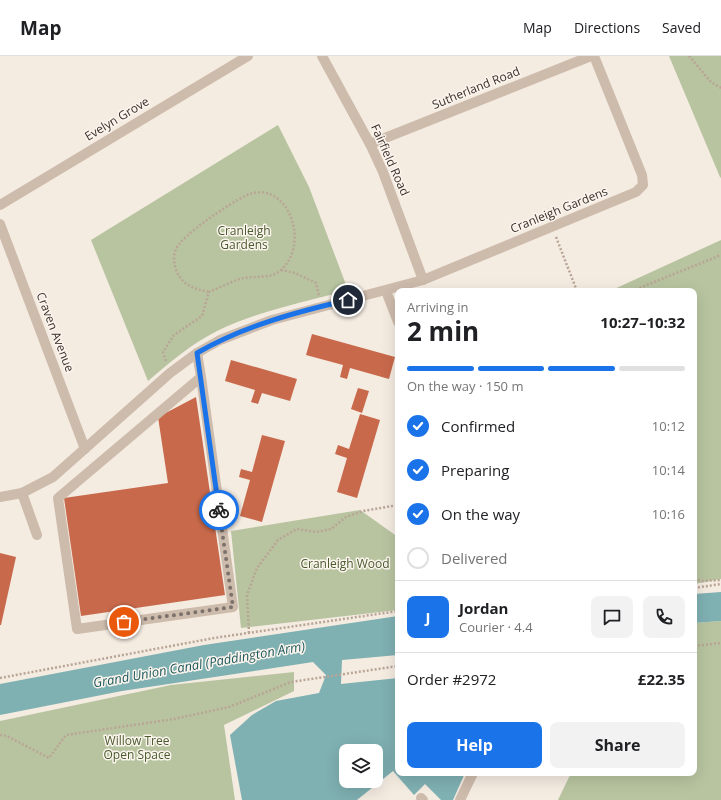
<!DOCTYPE html>
<html lang="en">
<head>
<meta charset="utf-8">
<style>
  body { margin:0; font-family:"Open Sans",sans-serif; background:#f2f2f2; color:#202124; height:100vh; display:flex; flex-direction:column; font-size:15px; white-space:nowrap }
  * { box-sizing:border-box; margin:0 }
  p { font-size:13px; color:#757577 }
  .icon { flex:none; width:22px; height:22px; fill:none; stroke:currentColor; stroke-width:2; stroke-linecap:round; stroke-linejoin:round }
  .map { position:relative; flex:1; overflow:hidden }
  .details { position:absolute; left:395px; top:232px; width:302px; height:488px; display:flex; flex-direction:column; background:#fff; border-radius:8px; box-shadow:0 4px 16px #0002 }
  .details>* { flex:none }
  .controls { position:absolute; left:339px; top:688px; display:grid; gap:8px }
  .controls a { display:grid; place-items:center; width:44px; height:44px; border-radius:8px; background:#fff; box-shadow:0 4px 16px #0002; font-size:20px }
  .pin { position:absolute; display:grid; place-items:center; width:34px; height:34px; color:#fff; margin:-17px; border:2px solid #fff; border-radius:50%; box-shadow:0 1px 4px #0007 }
  .courier { position:absolute; display:grid; place-items:center; width:40px; height:40px; margin:-20px; border:3px solid #1a73e8; border-radius:50%; background:#fff; color:#222; box-shadow:0 1px 5px #0007 }
  .head em { font-style:normal; font-weight:700 }
  .head div { display:flex; flex-direction:column-reverse }
  .head { display:flex; align-items:center; justify-content:space-between; height:68px; padding:0 12px }
  h1 { font-size:26px; font-weight:700; line-height:30px }
  .bar { display:grid; grid-template-columns:repeat(4,1fr); gap:6px 4px; align-content:center; height:48px; padding:0 12px }
  .bar i { height:5px; border-radius:3px; background:#e0e0e0 }
  .bar .current { background:#1a73e8 }
  .bar p { grid-column:span 4 }
  .line { display:flex; align-items:center; gap:10px; padding:0 12px; border-top:1px solid #e0e0e0 }
  .line div { flex:1 }
  .round { display:grid; place-items:center; flex:none; width:42px; height:42px; border-radius:8px; background:#f2f2f2 }
  ol { padding:0 12px; list-style:none }
  li { display:flex; align-items:center; gap:12px; height:44px }
  li p { margin-inline-start:auto }
  li .icon { padding:4px; border-radius:50%; background:#1a73e8; color:#fff; stroke-width:4 }
  li:last-child { color:#757577 }
  li i { width:22px; height:22px; border:2px solid #e0e0e0; border-radius:50% }
  .button { display:flex; gap:8px; margin-top:auto; padding:8px 12px }
  .button a { flex:1; height:46px; border-radius:8px; background:#1a73e8; color:#fff; font-size:16px; font-weight:700; line-height:46px; text-align:center }
  .button a+a { background:#f2f2f2; color:#202124 }
  header { display:flex; align-items:center; gap:24px; box-sizing:border-box; height:56px; padding:0 20px; background:#fff; border-bottom:1px solid #e0e0e0 }
  header strong { font-size:19px }
  nav { display:flex; gap:22px; margin-inline-start:auto; font-size:14px }
  .map>svg:first-child { display:block }
</style>
</head>
<body>
<header>
<strong>Map</strong>
<nav><a>Map</a><a>Directions</a><a>Saved</a></nav>
</header>
<div class="map">
<svg width="721" height="744" viewBox="0 0 721 744">
  <rect width="100%" height="100%" fill="#f4ebe1"/>
  <g fill="#b8c4a0">
    <polygon points="669,0 721,0 721,122 720,121"/>
    <path d="M 278,69 L 309,131 L 348,234 C 305,246 258,255 217,275 C 191,288 169,307 148,325 L 91,184 Z"/>
    <polygon points="721,184 721,523 694,528 694,235 610,235"/>
    <polygon points="360,454 398,481 398,554 241,572 231,475"/>
    <polygon points="721,565 721,744 558,744 571,717 694,717 694,567"/>
    <polygon points="294,616 294,635 224,669 235,744 0,744 0,665 171,629"/>
  </g>
  <g fill="#7fb0b2" fill-rule="evenodd">
    <polygon points="721,536 721,565 694,567 694,538"/>
    <path d="M 398,560 L 398,599 L 342,604 L 341,628 L 398,622 L 398,717 L 465,717 L 453,744 L 441,744 L 425,728 L 414,739 L 393,715 L 357,744 L 242,744 L 230,679 L 252,659 L 276,645 L 319,637 L 326,619 L 313,606 L 122,635 L 0,659 L 0,628 L 204,589 ZM 346,695 L 376,695 L 376,725 L 346,725 Z"/>
  </g>
  <g fill="#c8694b">
    <polygon points="312,278 395,301 389,323 350,312 347,323 340,321 343,309 306,299"/>
    <polygon points="231,304 297,323 290,345 262,337 258,348 251,346 255,334 225,325"/>
    <polygon points="358,332 369,335 362,357 351,353"/>
    <polygon points="196,341 225,539 81,560 64,442 168,427 158,361"/>
    <polygon points="360,358 380,364 357,442 337,436 347,402 335,398 338,389 349,393"/>
    <polygon points="262,379 285,385 262,466 240,460 250,424 239,421 241,413 252,416"/>
    <polygon points="0,497 16,501 1,569 0,569"/>
  </g>
  <g fill="none" stroke-linecap="round" stroke-linejoin="round">
    <g stroke="#b9a596" stroke-width="2.5" stroke-dasharray="2 2" stroke-linecap="butt">
      <polyline points="689,0 711,26 721,32"/>
      <polyline points="556,181 577,235"/>
      <polyline points="281,214 295,217 316,227 319,240"/>
      <polyline points="632,235 721,199"/>
      <path d="M 166,305 L 163,296 L 174,279 L 202,260 L 209,236 C 219,232 230,226 240,223 C 253,219 270,224 281,214 C 312,186 286,120 245,140 C 230,147 182,179 176,193 C 173,200 174,207 176,214 C 182,229 194,233 209,236"/>
      <polyline points="694,523 702,525 721,524"/>
      <polyline points="694,532 721,528"/>
      <polyline points="249,577 247,539 257,512 278,484 297,473 316,476 331,473 346,461 363,455 398,449"/>
      <polyline points="694,590 721,587"/>
      <polyline points="0,622 214,582 398,555"/>
      <polyline points="0,679 7,680 49,702 66,679 174,663 229,651 291,626 398,610"/>
    </g>
    <g stroke="#cdbbac" stroke-width="10">
      <polyline points="322,0 370,88 383,116 423,224"/>
      <polyline points="370,88 591,0"/>
      <polyline points="0,149 248,0"/>
      <polyline points="0,168 85,393"/>
      <polyline points="386,235 398,266"/>
      <polyline points="197,297 201,321 233,551 77,573 58,442 201,321"/>
      <polyline points="22,437 37,479"/>
      <polyline points="0,441 22,437 53,421 170,317 197,297 220,284 272,264 423,224 636,136 643,129 642,119 594,0"/>
      <polyline points="421,742 423,744"/>
      <polyline points="460,744 473,717"/>
    </g>
  </g>
  <g fill="none" stroke-linecap="round" stroke-linejoin="round">
    <polyline stroke="#7c716b" stroke-width="4" stroke-dasharray="0 7.2" points="124,566 233,551 219,454"/>
    <path stroke="#1a73e8" stroke-width="5" d="M 219,454 L 197,297 C 244,270 296,256 348,244"/>
  </g>
  <g text-anchor="middle" stroke-width="3" stroke-linejoin="round" paint-order="stroke">
    <g font-size="12" fill="#3b302b" stroke="#fbf5ee">
      <text transform="translate(476 32) rotate(-22)" y="4">Sutherland Road</text>
      <text transform="translate(117 63) rotate(-31)" y="4">Evelyn Grove</text>
      <text transform="translate(390 104) rotate(66)" y="4">Fairfield Road</text>
      <text transform="translate(559 154) rotate(-22)" y="4">Cranleigh Gardens</text>
      <text transform="translate(55 276) rotate(69)" y="4">Craven Avenue</text>
    </g>
    <g font-size="12" fill="#4a5a2e" stroke="#fbf5ee">
      <text x="244" y="179">Cranleigh<tspan x="244" dy="14">Gardens</tspan></text>
      <text x="345" y="512">Cranleigh Wood</text>
      <text x="137" y="689">Willow Tree<tspan x="137" dy="14">Open Space</tspan></text>
    </g>
    <g font-size="13" font-style="italic" fill="#1f5a5e" stroke="#fbf5ee">
      <text transform="translate(199 608) rotate(-10)" y="5">Grand Union Canal (Paddington Arm)</text>
    </g>
  </g>
</svg>
<div class="controls">
<a><svg class="icon" aria-label="layers" viewBox="0 0 24 24"><path d="M12 4l9 5-9 5-9-5zM3 14l9 5 9-5"/></svg></a>
</div>
<div class="pin" style="left:124px;top:566px;background:#ea580c"><svg class="icon" aria-label="bag" viewBox="0 0 24 24"><path d="M5 8h14l-1 12H6zM9 8a3 3 0 0 1 6 0"/></svg></div>
<div class="pin" style="left:348px;top:244px;background:#1f2937"><svg class="icon" aria-label="home" viewBox="0 0 24 24"><path d="M3 11l9-7 9 7M6 9v11h12V9"/></svg></div>
<div class="courier" style="left:219px;top:454px"><svg class="icon" aria-label="bike" viewBox="0 0 24 24"><circle cx="6" cy="16" r="4"/><circle cx="18" cy="16" r="4"/><path d="M6 16l4-8h5l3 8M10 8l3 8H6M13 5h3"/></svg></div>
<section class="details">
<div class="head"><div><h1>2 min</h1><p>Arriving in</p></div><em>10:27–10:32</em></div>
<div class="bar"><i class="current"></i><i class="current"></i><i class="current"></i><i></i><p>On the way · 150 m</p></div>
<ol>
<li><svg class="icon" aria-label="check" viewBox="0 0 24 24"><path d="M5 12l5 5 9-10"/></svg>Confirmed<p>10:12</p></li>
<li><svg class="icon" aria-label="check" viewBox="0 0 24 24"><path d="M5 12l5 5 9-10"/></svg>Preparing<p>10:14</p></li>
<li><svg class="icon" aria-label="check" viewBox="0 0 24 24"><path d="M5 12l5 5 9-10"/></svg>On the way<p>10:16</p></li>
<li><i></i>Delivered</li>
</ol>
<div class="line" style="height:72px"><b class="round" style="background:#1a73e8;color:#fff">J</b><div><b>Jordan</b><p>Courier · 4.4</p></div><a class="round"><svg class="icon" aria-label="chat" viewBox="0 0 24 24"><path d="M4 5h16v11H9l-5 4z"/></svg></a><a class="round"><svg class="icon" aria-label="phone" viewBox="0 0 24 24"><path d="M5 4h4l2 5-3 2q2 4 5 5l2-3 5 2v4C11 20 4 13 5 4z"/></svg></a></div>
<div class="line" style="height:52px"><div>Order #2972</div><b>£22.35</b></div>
<div class="button"><a>Help</a><a>Share</a></div>
</section>
</div>
</body>
</html>
